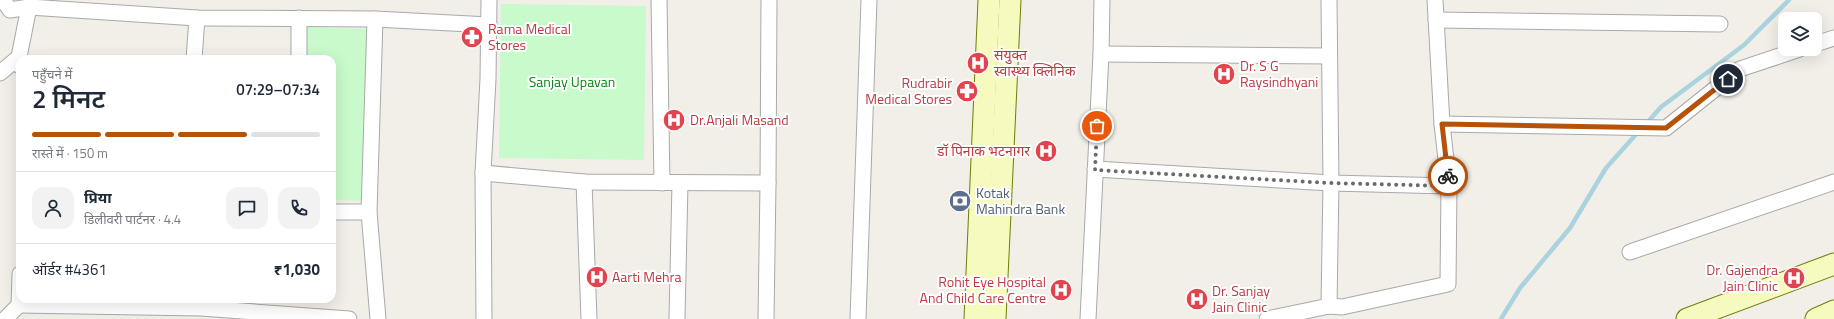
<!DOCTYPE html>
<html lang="hi">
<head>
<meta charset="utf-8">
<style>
  body { margin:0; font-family:"Titillium Web","Noto Sans Devanagari",sans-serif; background:#f2f2f3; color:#1f2937; height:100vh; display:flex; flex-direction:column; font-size:15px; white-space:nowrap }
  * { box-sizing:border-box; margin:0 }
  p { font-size:13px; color:#747a83 }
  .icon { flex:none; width:22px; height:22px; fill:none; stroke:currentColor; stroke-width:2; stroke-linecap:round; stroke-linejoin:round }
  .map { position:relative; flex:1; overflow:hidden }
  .drawer { position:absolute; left:16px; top:55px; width:320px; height:248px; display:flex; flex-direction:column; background:#fff; border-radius:12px; box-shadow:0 4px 16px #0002 }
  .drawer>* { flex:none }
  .buttons { position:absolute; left:1778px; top:12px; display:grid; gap:8px }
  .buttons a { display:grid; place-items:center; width:44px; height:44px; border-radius:8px; background:#fff; box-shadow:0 4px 16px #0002; font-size:20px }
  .pin { position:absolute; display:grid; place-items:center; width:34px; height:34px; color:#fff; margin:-17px; border:2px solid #fff; border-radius:50%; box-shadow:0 1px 4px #0007 }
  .courier { position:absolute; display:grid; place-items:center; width:40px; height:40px; margin:-20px; border:3px solid #b45309; border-radius:50%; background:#fff; color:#222; box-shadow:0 1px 5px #0007 }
  .head em { font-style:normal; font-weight:600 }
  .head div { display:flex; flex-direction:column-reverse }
  .head { display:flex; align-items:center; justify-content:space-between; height:68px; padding:0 16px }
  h1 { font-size:26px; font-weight:600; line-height:30px }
  .bar { display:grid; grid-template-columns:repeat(4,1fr); gap:6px 4px; align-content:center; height:48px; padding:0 16px }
  .bar i { height:5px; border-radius:3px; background:#e0e1e3 }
  .bar .active { background:#b45309 }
  .bar p { grid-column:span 4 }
  .line { display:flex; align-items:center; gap:10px; padding:0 16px; border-top:1px solid #e0e1e3 }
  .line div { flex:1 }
  .round { display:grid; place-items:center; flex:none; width:42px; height:42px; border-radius:12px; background:#f2f2f3 }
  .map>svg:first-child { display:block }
</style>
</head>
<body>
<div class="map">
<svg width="1834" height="319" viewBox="0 0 1834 319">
  <rect width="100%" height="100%" fill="#f2efe9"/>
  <g fill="#c8facc">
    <polygon points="501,4 646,6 644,160 499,158"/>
    <polygon points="301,27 370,29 365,201 332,200 332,59 299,59"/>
  </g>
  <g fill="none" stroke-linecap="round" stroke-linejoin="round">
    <g stroke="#aad3df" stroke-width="4.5">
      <polyline points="1646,124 1661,107 1744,45 1789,0"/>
      <polyline points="1501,319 1520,288 1570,228 1606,168 1639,131"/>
    </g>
    <g stroke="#a9a9a9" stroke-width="17">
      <g id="street">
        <polyline points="3,0 10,10 29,7 197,18 375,19 489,25"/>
        <polyline points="659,0 662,183"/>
        <polyline points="299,18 299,59"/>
        <polyline points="375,19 369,212 378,319"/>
        <polyline points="1436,20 1720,24"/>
        <polyline points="1815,44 1834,38"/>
        <polyline points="1101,54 1329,56"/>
        <polyline points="194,59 197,18"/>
        <polyline points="20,66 19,57 29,7"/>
        <polyline points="0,73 19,57"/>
        <polyline points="1442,124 1666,128 1740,69 1800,49"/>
        <polyline points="1095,169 1331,183 1449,186"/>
        <polyline points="483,173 584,182 768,183"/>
        <polyline points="584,182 589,319"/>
        <polyline points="332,212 369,212"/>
        <polyline points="1630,252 1834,182"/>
        <polyline points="19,305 201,308 349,319"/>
        <polyline points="1329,306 1331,183 1329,0"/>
        <polyline points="5,319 19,305 20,274"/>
        <polyline points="484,319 483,173 488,79 489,0"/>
        <polyline points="677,319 680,183"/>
        <polyline points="766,319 768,183 769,0"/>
        <polyline points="858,319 869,0"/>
        <polyline points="1088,319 1101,54 1102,0"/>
        <polyline points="1267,319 1329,306 1342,307 1448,284 1449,186 1442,124 1435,0"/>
      </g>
    </g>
    <g stroke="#707d05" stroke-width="23">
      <g id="secondary">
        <polyline points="975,319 989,0"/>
        <polyline points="995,319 1010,0"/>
        <polyline points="1687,319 1834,264"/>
        <polyline points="1816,319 1834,311"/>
      </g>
    </g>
    <use href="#street" stroke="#fff" stroke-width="15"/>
    <use href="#secondary" stroke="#f7fabf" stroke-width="21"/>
  </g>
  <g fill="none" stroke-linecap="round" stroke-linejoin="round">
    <polyline stroke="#6b6a68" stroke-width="4" stroke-dasharray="0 7.2" points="1097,126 1095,170 1330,183 1449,186 1448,176"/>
    <polyline stroke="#b45309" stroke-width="5" points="1448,176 1442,124 1666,128 1728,79"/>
  </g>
  <defs>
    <g id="pharmacy-disc" transform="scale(1.15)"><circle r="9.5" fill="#e0444e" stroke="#fff"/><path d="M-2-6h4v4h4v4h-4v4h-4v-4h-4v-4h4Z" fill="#fff"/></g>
    <g id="hospital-disc" transform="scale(1.15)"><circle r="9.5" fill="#e0444e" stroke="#fff"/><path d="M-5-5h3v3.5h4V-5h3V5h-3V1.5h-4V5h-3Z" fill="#fff"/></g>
    <g id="bank-disc" transform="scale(1.15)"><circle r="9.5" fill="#5c6f8a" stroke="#fff"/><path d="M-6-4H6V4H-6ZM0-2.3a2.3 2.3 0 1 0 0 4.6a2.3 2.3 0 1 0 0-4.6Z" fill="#fff"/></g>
  </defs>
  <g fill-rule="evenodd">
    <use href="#pharmacy-disc" x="472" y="37"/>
    <use href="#hospital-disc" x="978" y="63"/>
    <use href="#hospital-disc" x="1224" y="74"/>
    <use href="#pharmacy-disc" x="967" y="91"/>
    <use href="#hospital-disc" x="674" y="120"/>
    <use href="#hospital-disc" x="1046" y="151"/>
    <use href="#bank-disc" x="960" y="201"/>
    <use href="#hospital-disc" x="597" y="277"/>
    <use href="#hospital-disc" x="1794" y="278"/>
    <use href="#hospital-disc" x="1061" y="290"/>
    <use href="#hospital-disc" x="1197" y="299"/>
  </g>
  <g text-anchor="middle" stroke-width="4" stroke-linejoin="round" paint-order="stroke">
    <g font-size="14" fill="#be3a42" stroke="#fff" text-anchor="start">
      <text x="488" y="34">Rama Medical<tspan x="488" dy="16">Stores</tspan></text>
      <text x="994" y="60">संयुक्त<tspan x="994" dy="16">स्वास्थ्य क्लिनिक</tspan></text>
      <text x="1240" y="71">Dr. S G<tspan x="1240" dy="16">Raysindhyani</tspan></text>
      <text x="952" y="88" text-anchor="end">Rudrabir<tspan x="952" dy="16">Medical Stores</tspan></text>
      <text x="690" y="125">Dr.Anjali Masand</text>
      <text x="1030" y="156" text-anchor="end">डॉ पिनाक भटनागर</text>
      <text x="1778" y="275" text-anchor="end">Dr. Gajendra<tspan x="1778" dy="16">Jain Clinic</tspan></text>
      <text x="612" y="282">Aarti Mehra</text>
      <text x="1046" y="287" text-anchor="end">Rohit Eye Hospital<tspan x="1046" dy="16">And Child Care Centre</tspan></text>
      <text x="1212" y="296">Dr. Sanjay<tspan x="1212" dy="16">Jain Clinic</tspan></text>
    </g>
    <g font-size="14" fill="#0c8416" stroke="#fff">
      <text x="572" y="87">Sanjay Upavan</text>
    </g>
    <g font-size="14" fill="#4e5e75" stroke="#fff" text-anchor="start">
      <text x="976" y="198">Kotak<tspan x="976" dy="16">Mahindra Bank</tspan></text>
    </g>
  </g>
</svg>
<div class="buttons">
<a><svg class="icon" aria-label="layers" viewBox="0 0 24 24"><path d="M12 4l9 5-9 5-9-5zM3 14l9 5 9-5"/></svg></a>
</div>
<div class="pin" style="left:1097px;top:126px;background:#ea580c"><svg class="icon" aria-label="bag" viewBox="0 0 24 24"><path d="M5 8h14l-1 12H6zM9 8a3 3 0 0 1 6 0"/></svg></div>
<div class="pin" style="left:1728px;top:79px;background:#1f2937"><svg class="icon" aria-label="home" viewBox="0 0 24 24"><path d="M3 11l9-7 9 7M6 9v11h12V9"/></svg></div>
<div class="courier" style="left:1448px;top:176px"><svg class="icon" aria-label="bike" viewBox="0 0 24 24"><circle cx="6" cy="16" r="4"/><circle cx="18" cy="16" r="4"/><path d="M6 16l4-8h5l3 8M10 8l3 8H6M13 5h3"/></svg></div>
<section class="drawer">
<div class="head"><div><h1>2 मिनट</h1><p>पहुँचने में</p></div><em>07:29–07:34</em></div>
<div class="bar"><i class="active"></i><i class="active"></i><i class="active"></i><i></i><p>रास्ते में · 150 m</p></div>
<div class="line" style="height:72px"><a class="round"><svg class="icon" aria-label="person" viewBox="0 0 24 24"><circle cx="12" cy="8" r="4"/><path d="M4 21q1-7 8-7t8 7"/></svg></a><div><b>प्रिया</b><p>डिलीवरी पार्टनर · 4.4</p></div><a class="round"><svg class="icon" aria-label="chat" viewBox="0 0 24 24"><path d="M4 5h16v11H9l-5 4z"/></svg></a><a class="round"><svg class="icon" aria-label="phone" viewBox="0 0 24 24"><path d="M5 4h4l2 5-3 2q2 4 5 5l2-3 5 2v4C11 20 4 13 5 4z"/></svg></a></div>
<div class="line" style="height:52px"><div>ऑर्डर #4361</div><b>₹1,030</b></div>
</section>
</div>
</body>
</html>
